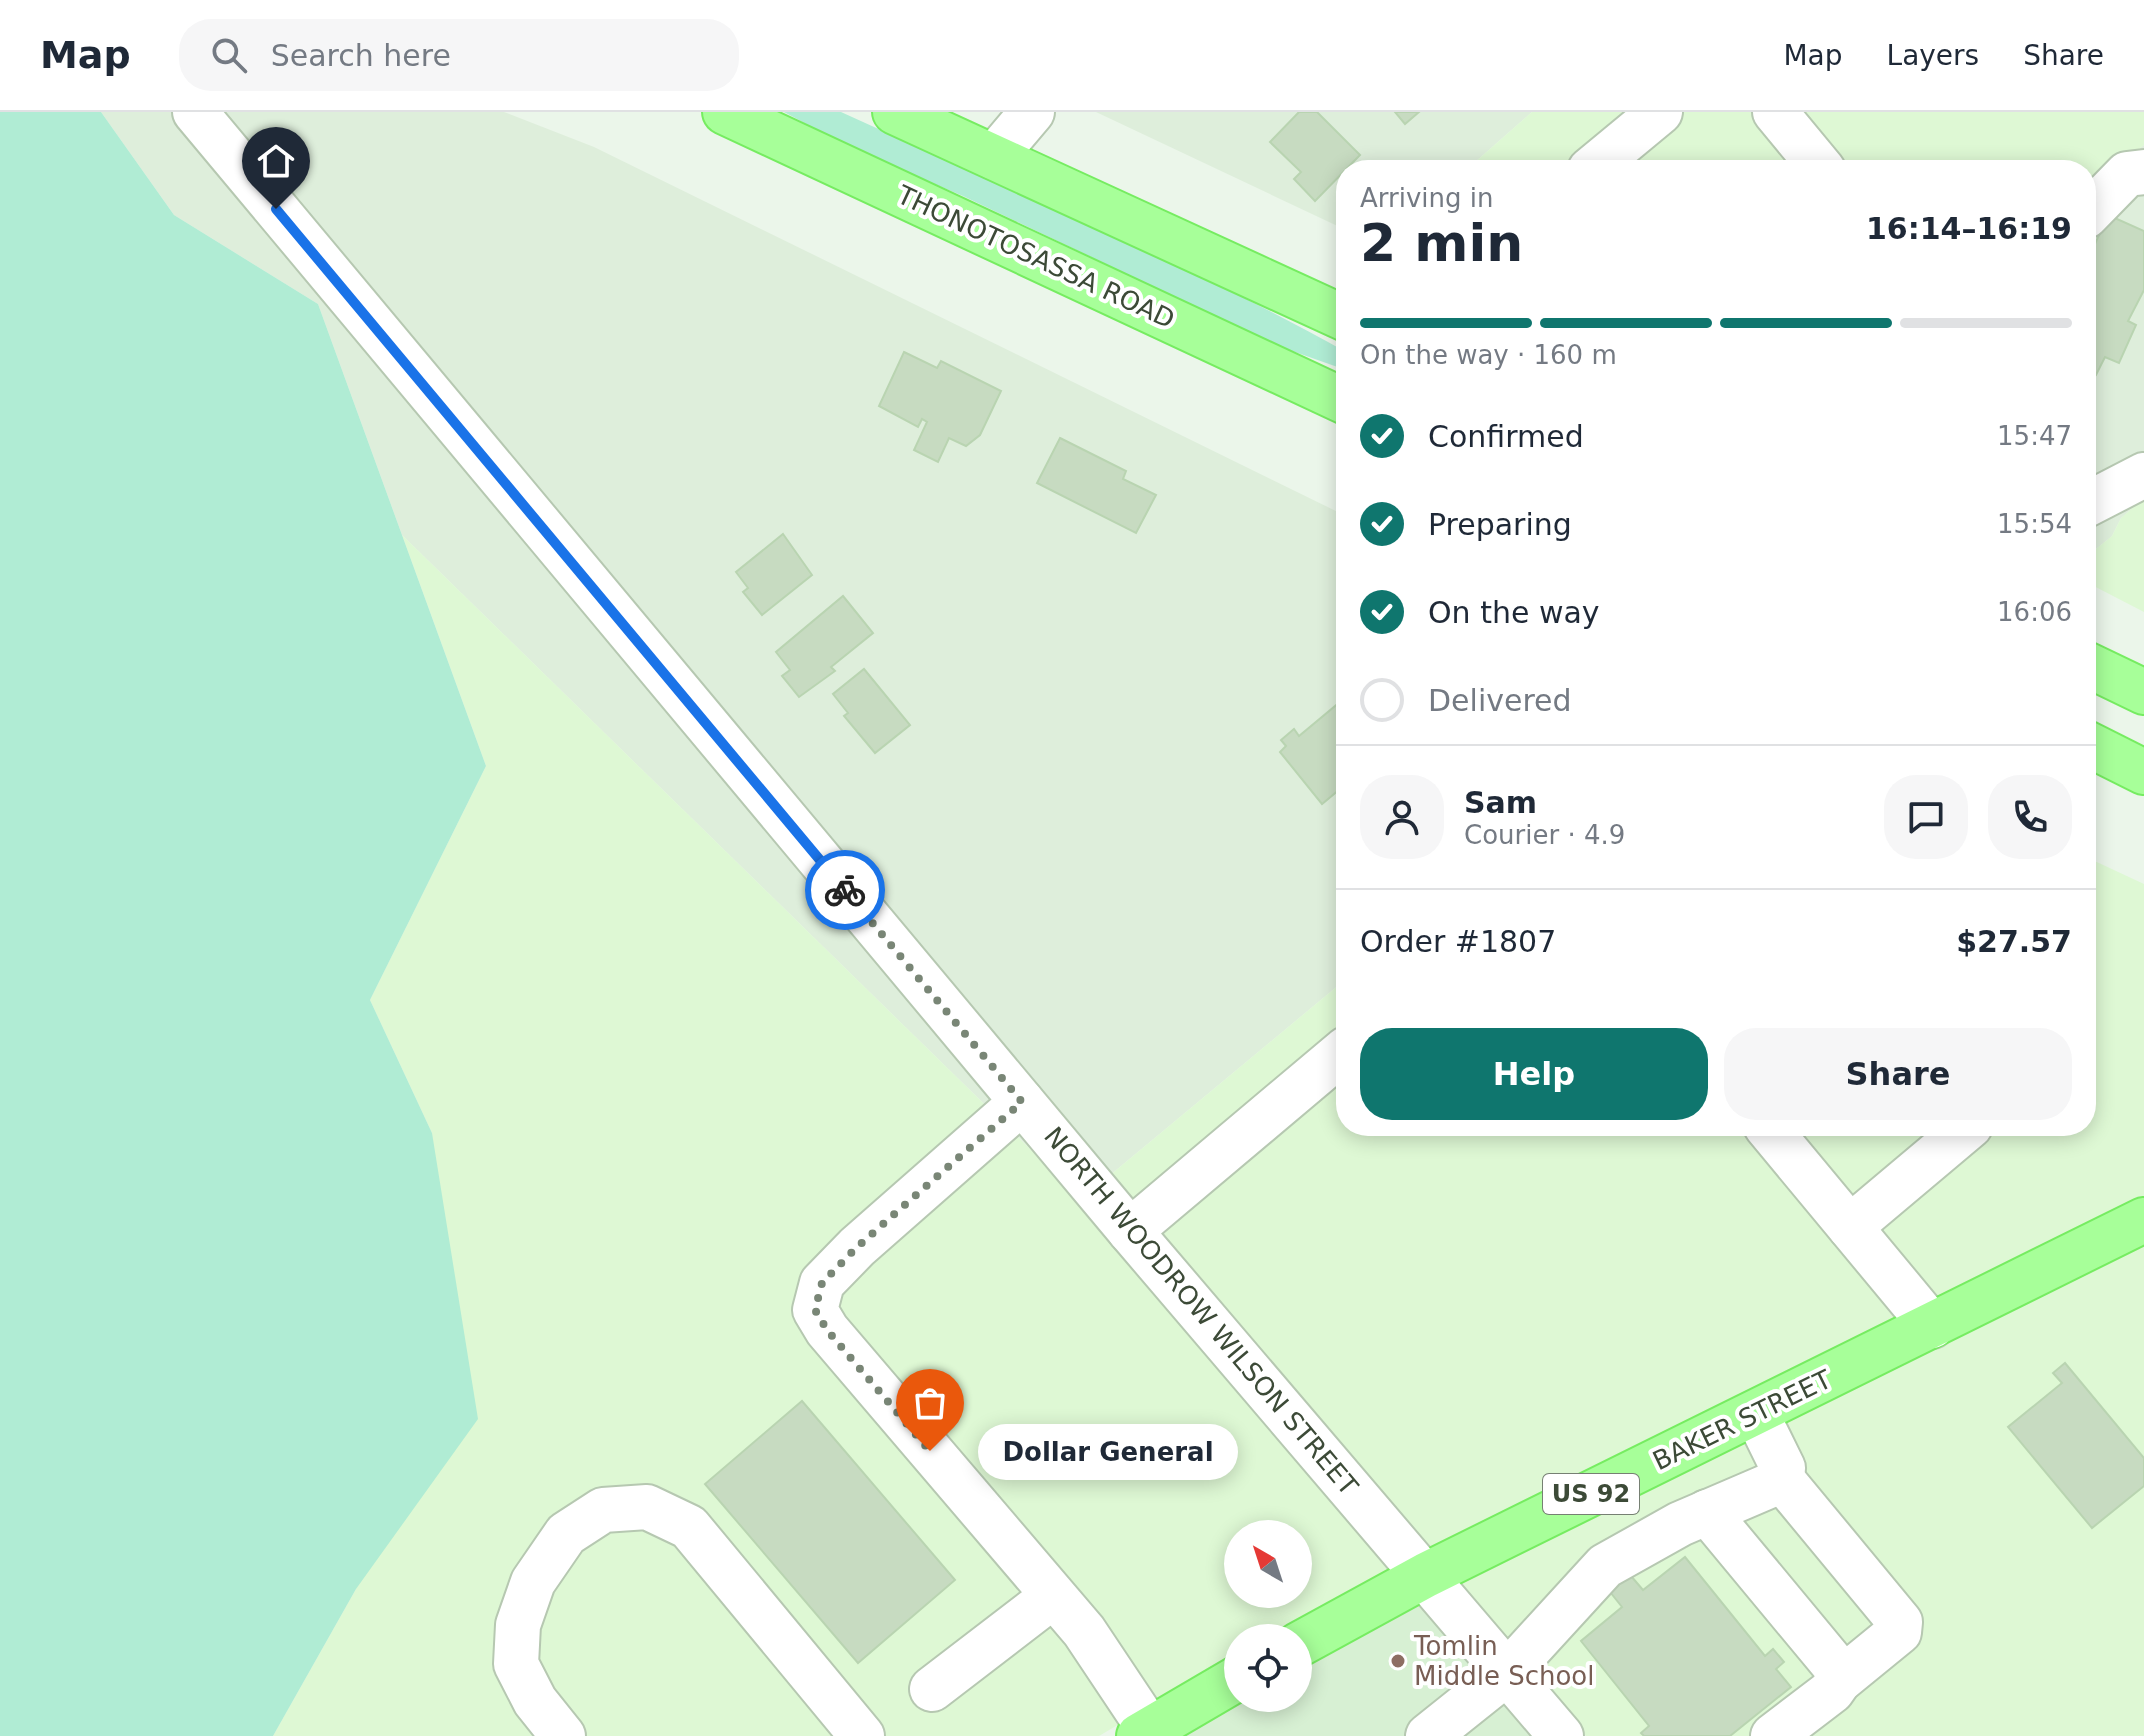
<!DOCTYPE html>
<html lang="en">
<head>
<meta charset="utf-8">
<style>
  body { margin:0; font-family:"DejaVu Sans",sans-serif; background:#f6f6f7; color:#1f2937; height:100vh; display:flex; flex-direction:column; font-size:30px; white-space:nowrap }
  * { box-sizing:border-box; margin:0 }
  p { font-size:26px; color:#747a83 }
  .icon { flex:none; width:44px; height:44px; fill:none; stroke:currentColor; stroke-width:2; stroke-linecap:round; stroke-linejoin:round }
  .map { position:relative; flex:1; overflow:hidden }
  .panel { position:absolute; left:1336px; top:48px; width:760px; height:976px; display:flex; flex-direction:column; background:#fff; border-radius:32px; box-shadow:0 4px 20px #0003 }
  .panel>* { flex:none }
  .needle { width:52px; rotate:321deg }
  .tools { position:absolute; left:1224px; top:1408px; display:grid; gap:16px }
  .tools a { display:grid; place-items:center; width:88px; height:88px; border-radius:50%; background:#fff; box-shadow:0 4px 20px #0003; font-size:40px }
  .pin { position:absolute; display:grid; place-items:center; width:68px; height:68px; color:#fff; margin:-82px -34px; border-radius:50% 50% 50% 0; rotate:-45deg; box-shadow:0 0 8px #0007 }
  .pin .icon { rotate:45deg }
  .courier { position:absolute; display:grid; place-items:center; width:80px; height:80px; margin:-40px; border:6px solid #1a73e8; border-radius:50%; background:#fff; color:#222; box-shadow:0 2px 10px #0007 }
  .bubble { position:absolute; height:56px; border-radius:28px; background:#fff; box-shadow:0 4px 20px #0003; font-size:26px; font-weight:700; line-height:56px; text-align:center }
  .overview em { font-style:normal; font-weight:700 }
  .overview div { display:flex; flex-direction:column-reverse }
  .overview { display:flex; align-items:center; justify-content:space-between; height:136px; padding:0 24px }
  h1 { font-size:52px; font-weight:700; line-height:60px }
  .bar { display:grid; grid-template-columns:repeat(4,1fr); gap:12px 8px; align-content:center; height:96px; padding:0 24px }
  .bar i { height:10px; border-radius:6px; background:#e0e1e3 }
  .bar .on { background:#0f766e }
  .bar p { grid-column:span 4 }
  .line { display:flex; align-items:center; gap:20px; padding:0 24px; border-top:2px solid #e0e1e3 }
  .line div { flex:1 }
  .round { display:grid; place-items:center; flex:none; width:84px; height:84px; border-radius:32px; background:#f6f6f7 }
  ol { padding:0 24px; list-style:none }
  li { display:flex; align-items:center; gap:24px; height:88px }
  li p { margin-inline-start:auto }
  li .icon { padding:8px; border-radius:50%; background:#0f766e; color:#fff; stroke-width:4 }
  li:last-child { color:#747a83 }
  li i { width:44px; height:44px; border:4px solid #e0e1e3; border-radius:50% }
  .cta { display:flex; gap:16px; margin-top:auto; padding:16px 24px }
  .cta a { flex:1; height:92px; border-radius:32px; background:#0f766e; color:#fff; font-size:32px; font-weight:700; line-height:92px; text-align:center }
  .cta a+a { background:#f6f6f7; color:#1f2937 }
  header { display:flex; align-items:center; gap:48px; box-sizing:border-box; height:112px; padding:0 40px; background:#fff; border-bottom:2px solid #e0e1e3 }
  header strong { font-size:38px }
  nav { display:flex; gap:44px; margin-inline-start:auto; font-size:28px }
  .search { width:560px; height:72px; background:#f6f6f7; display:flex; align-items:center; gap:20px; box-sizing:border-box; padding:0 28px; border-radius:32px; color:#747a83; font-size:30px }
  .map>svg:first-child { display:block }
</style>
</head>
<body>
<header>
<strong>Map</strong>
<div class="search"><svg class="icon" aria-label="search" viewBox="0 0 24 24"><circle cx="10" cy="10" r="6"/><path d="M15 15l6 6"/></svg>Search here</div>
<nav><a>Map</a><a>Layers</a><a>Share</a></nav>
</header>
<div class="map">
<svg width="2144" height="1624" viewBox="0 0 2144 1624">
  <rect width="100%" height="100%" fill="#ebf6ea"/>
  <g fill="#deeedb">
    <polygon points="101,0 171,0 1066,1072 402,423 318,192 174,103"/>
    <polygon points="220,0 504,0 594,35 1346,404 1346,867 1109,1064"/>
    <polygon points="1096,0 1532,0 1466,58 1346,58 1346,118"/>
    <polygon points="2144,33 2144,386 2121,406 2112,424 2086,445 2086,80"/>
  </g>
  <g fill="#def8d4" fill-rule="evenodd">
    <polygon points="1532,0 2144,0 2144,33 2086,80 2086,58 1466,58"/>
    <polygon points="2144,386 2144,500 2086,470 2086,445 2112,424 2121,406"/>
    <path d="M 402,423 L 1066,1072 L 1395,1456 L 1267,1526 L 1238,1526 L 1238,1542 L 1099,1624 L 273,1624 L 356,1477 L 432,1021 L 370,888 L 486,654 ZM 1238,1422 L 1298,1422 L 1298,1482 L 1238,1482 Z"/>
    <polygon points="2086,745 2144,772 2144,1085 1430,1438 1109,1064 1346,867 1346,1014 2086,1014"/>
    <polygon points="2144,1132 2144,1624 1586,1624 1458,1471"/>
  </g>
  <polygon fill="#d7f0d3" points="1426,1463 1561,1624 1139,1624 1238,1586 1298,1586 1298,1533"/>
  <g fill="#b0ecd4">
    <polygon points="0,0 101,0 174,103 318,192 486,654 370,888 432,1021 478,1307 356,1477 273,1624 0,1624"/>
    <path d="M 784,0 L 841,0 C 1010,77 1183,149 1346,240 L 1346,258 L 1278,234 L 963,84 L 861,41 Z"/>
  </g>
  <g fill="#c7dbc1" stroke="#b9d4b1" stroke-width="2">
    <polygon points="1299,0 1317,0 1360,43 1315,89 1294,67 1301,60 1270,30"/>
    <polygon points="1395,0 1419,0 1405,12"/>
    <polygon points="2108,103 2144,119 2144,178 2128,209 2136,213 2119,251 2105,245 2096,263 2086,258 2086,152"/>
    <polygon points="904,240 937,256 941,249 1001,279 980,323 966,334 949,326 938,350 914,338 927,310 922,307 918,315 879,294"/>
    <polygon points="1060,326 1126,359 1123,367 1156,383 1136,421 1037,371"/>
    <polygon points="783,422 812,463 762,503 743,480 748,476 736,460"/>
    <polygon points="843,484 873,521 831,555 835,559 799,585 782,564 790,558 776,540"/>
    <polygon points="864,557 910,613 875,641 844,604 848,601 833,582"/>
    <polygon points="1346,585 1346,672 1322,692 1280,640 1286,634 1281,628 1294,617 1299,624"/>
    <polygon points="2065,1251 2144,1346 2144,1374 2092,1416 2008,1315 2062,1271 2053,1261"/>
    <polygon points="802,1289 955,1468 858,1551 705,1372"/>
    <polygon points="1685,1445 1765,1544 1773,1537 1784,1550 1776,1557 1791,1575 1730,1624 1644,1624 1641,1621 1649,1614 1581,1529 1622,1495 1599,1466 1619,1450 1643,1478"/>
  </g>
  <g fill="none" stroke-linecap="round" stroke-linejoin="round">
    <g stroke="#b6c8b1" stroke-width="48">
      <g id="minor">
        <polyline points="195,0 1130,1119 1561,1624"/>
        <polyline points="1775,0 1823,58"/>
        <polyline points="994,45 1032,0"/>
        <polyline points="1590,58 1660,0"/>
        <polyline points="2086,104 2127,62 2144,60"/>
        <polyline points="2086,393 2144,363"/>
        <polyline points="1022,990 857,1135 822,1171 815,1198 827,1218 1084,1519 1150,1618"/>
        <polyline points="1766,1014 1932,1214"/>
        <polyline points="1850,1115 1970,1014"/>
        <polyline points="1130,1119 1346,937"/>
        <polyline points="1707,1400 1834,1553 1839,1569"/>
        <polyline points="932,1577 1053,1484"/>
        <polyline points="563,1624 535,1589 516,1552 518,1513 533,1470 566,1422 603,1398 647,1395 689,1415 862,1624"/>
        <polyline points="1428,1624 1508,1560 1605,1454 1680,1412 1771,1373 1780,1365 1783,1356 1756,1301"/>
        <polyline points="1773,1624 1832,1579 1839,1569 1899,1520 1900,1510 1780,1365"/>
      </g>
    </g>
    <g stroke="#76ec61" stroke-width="48">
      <g id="major">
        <polyline points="725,0 1346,290"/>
        <polyline points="895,0 1346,207"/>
        <polyline points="2086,552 2144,580"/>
        <polyline points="2086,631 2144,660"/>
        <polyline points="1298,1533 1426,1463 2144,1108"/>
        <polyline points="1139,1624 1238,1566"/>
      </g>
    </g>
    <use href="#minor" stroke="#fff" stroke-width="44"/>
    <use href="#major" stroke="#a7ff99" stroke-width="44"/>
  </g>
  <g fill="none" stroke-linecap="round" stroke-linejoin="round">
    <polyline stroke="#798676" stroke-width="8" stroke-dasharray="0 14.4" points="845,778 1022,990 857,1135 822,1171 815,1198 827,1218 930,1339"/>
    <polyline stroke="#1a73e8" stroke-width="10" points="276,97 845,778"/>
  </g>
  <circle fill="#8d6e63" stroke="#fff" stroke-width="3" cx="1398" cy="1549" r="8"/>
  <g text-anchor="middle" stroke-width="8" stroke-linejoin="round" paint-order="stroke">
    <rect fill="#fff" stroke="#768073" stroke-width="2" x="1543" y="1362" width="96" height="40" rx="6"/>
    <g font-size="24" font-weight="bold" fill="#3c4a37">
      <text x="1591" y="1390">US 92</text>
    </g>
    <g font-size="26" fill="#3c4a37" stroke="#fff">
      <text transform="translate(1036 145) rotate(25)" y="9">THONOTOSASSA ROAD</text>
      <text transform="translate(1201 1199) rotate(50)" y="9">NORTH WOODROW WILSON STREET</text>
      <text transform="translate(1742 1308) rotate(-26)" y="9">BAKER STREET</text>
    </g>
    <g font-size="26" fill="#785e54" stroke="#fff" text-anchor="start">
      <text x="1414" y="1543">Tomlin<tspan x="1414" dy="30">Middle School</tspan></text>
    </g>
  </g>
</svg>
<div class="tools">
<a><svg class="needle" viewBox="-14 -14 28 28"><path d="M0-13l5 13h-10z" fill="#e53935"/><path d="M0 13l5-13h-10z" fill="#747a83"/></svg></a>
<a><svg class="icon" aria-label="locate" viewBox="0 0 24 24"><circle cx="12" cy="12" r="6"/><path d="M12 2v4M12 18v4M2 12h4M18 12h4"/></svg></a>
</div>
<div class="pin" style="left:930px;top:1339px;background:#ea580c"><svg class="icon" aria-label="bag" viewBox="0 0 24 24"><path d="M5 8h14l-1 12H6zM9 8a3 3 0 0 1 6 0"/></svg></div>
<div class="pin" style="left:276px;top:97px;background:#1f2937"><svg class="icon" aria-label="home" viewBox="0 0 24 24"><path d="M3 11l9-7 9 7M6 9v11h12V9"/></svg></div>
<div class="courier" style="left:845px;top:778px"><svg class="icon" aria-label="bike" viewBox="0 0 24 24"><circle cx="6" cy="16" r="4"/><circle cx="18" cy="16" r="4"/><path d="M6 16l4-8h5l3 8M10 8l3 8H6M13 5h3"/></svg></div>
<div class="bubble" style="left:978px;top:1312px;width:260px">Dollar General</div>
<section class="panel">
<div class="overview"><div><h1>2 min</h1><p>Arriving in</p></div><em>16:14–16:19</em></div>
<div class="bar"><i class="on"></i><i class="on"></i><i class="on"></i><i></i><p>On the way · 160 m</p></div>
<ol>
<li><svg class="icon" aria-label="check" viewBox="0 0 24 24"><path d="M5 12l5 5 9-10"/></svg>Confirmed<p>15:47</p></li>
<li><svg class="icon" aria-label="check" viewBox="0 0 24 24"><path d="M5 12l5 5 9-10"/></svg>Preparing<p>15:54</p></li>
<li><svg class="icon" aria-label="check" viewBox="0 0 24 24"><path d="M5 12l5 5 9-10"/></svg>On the way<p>16:06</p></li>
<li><i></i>Delivered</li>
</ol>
<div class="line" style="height:144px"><a class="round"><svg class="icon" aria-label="person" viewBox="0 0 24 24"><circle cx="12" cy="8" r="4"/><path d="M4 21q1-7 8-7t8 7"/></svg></a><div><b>Sam</b><p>Courier · 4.9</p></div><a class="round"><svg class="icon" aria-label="chat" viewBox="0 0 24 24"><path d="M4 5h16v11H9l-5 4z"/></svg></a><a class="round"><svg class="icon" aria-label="phone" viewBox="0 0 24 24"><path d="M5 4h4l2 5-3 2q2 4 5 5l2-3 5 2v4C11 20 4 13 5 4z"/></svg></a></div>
<div class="line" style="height:104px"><div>Order #1807</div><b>$27.57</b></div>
<div class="cta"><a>Help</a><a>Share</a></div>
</section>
</div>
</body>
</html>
